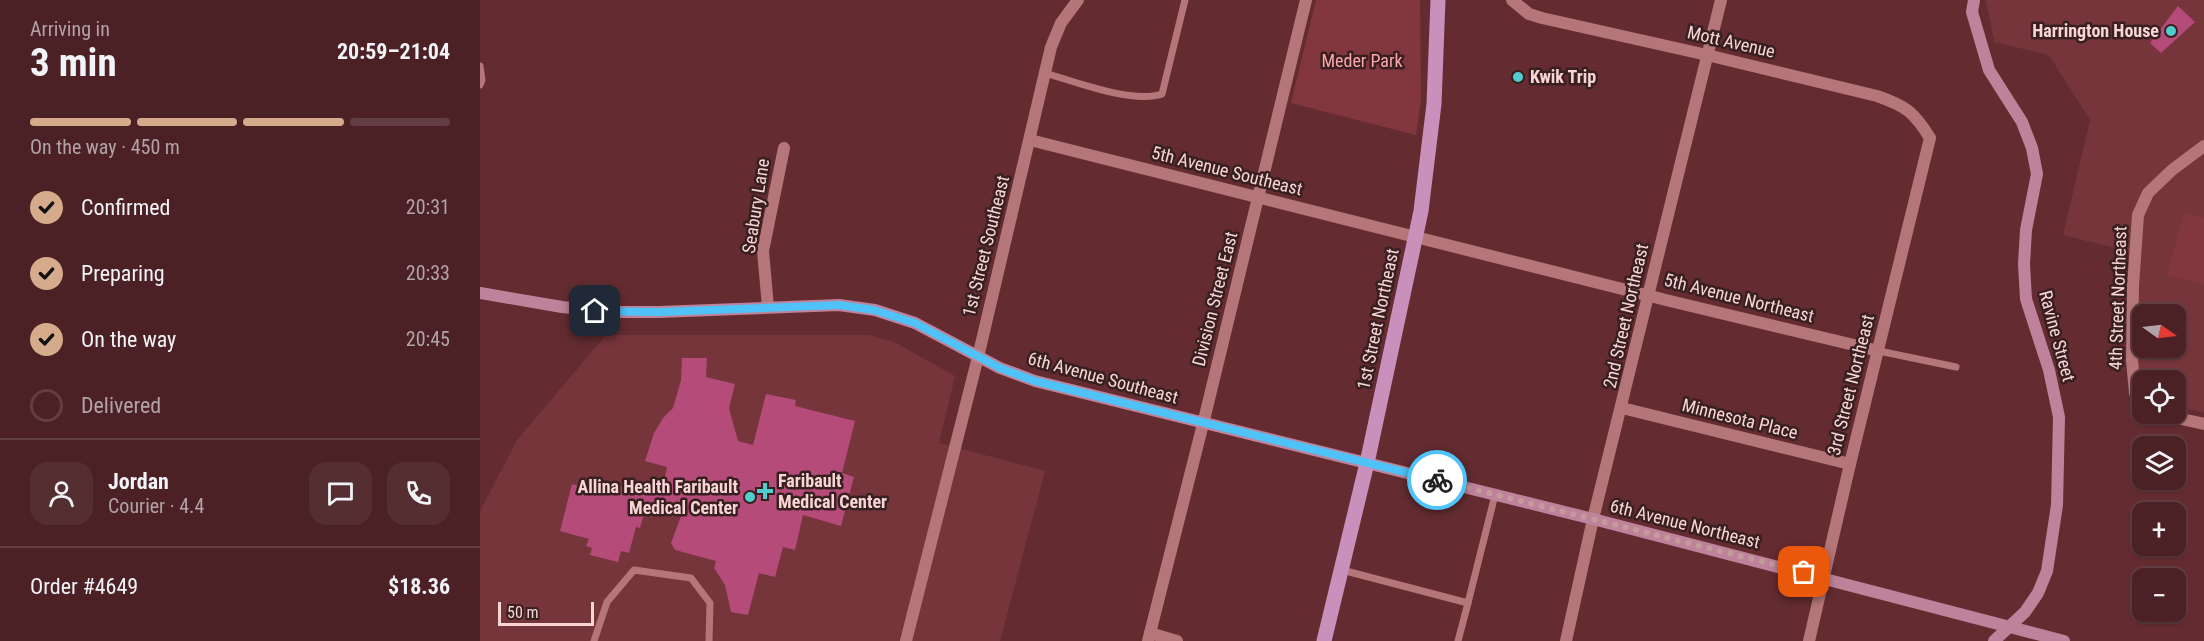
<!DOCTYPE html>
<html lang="en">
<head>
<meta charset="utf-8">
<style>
  body { margin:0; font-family:"Roboto Condensed",sans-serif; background:#552e32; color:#f1f3f6; height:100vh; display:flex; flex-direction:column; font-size:22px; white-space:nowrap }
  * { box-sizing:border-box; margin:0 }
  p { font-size:20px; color:#b2a3a7 }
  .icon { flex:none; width:33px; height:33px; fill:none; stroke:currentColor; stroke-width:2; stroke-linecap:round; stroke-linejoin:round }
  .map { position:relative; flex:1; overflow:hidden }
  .drawer { display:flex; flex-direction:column; background:#4b2125; width:480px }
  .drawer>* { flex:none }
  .needle { width:39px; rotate:104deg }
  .tools { position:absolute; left:1652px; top:304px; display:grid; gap:12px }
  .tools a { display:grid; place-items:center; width:54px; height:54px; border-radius:12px; background:#4b2125; box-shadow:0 2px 4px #0004,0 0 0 2px #623e42; font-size:30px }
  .scale { position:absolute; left:18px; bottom:15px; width:96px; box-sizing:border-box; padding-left:6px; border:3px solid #f9d5d6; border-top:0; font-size:16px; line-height:21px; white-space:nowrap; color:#f9d5d6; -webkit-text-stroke:4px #381f20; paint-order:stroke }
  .pin { position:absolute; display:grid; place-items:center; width:51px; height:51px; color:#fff; margin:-26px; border-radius:12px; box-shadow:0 3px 9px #0006 }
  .courier { position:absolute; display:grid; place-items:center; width:60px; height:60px; margin:-30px; border:4px solid #4fc3f7; border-radius:50%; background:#fff; color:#222; box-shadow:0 2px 8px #0007 }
  .summary em { font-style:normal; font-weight:700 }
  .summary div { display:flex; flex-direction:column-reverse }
  .summary { display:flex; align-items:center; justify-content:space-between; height:102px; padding:0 30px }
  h1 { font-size:39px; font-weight:700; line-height:45px }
  .bar { display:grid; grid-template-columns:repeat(4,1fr); gap:9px 6px; align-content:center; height:72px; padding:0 30px }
  .bar i { height:8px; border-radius:4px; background:#623e42 }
  .bar .selected { background:#d6ab8b }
  .bar p { grid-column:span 4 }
  .line { display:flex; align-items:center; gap:15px; padding:0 30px; border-top:2px solid #623e42 }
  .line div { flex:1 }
  .round { display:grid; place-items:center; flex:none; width:63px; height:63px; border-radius:18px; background:#552e32 }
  ol { padding:0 30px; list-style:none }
  li { display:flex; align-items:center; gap:18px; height:66px }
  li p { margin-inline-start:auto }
  li .icon { padding:6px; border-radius:50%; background:#d6ab8b; color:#111; stroke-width:4 }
  li:last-child { color:#b2a3a7 }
  li i { width:33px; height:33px; border:3px solid #623e42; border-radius:50% }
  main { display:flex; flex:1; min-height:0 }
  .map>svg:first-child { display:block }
</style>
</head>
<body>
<main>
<section class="drawer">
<div class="summary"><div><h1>3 min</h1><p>Arriving in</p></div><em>20:59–21:04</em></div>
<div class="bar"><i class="selected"></i><i class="selected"></i><i class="selected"></i><i></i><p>On the way · 450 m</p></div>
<ol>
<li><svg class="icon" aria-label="check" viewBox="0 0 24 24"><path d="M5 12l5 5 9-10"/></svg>Confirmed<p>20:31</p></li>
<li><svg class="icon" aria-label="check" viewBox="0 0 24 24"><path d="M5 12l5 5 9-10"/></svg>Preparing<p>20:33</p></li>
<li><svg class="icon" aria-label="check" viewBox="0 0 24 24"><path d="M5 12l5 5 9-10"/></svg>On the way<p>20:45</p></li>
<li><i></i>Delivered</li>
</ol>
<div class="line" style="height:108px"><a class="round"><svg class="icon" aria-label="person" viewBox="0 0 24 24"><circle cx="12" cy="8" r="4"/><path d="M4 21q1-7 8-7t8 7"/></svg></a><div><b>Jordan</b><p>Courier · 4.4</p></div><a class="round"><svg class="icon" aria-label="chat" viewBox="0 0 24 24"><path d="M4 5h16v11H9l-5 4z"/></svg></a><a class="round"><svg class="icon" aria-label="phone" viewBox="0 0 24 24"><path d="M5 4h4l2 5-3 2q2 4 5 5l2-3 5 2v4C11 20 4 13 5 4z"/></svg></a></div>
<div class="line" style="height:78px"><div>Order #4649</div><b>$18.36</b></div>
</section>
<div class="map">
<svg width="1724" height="641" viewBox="0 0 1724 641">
  <rect width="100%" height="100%" fill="#642c31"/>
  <g fill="#75353b" fill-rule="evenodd">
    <path d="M 1506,0 L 1724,0 L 1724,412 L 1695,407 L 1695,381 L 1662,381 L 1662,397 L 1655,393 L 1655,253 L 1583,235 L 1610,120 L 1569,55 L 1514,42 ZM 1662,315 L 1695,315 L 1695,348 L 1662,348 Z"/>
    <polygon points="126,335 389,335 414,342 475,376 459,443 565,471 520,641 0,641 0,511 37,440"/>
  </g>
  <g fill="#82373e">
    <polygon points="836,0 940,0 941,99 936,135 811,103"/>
    <polygon points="1704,213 1724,218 1724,284 1687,275"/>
  </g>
  <g fill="#b54b78">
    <polygon points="1698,6 1715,22 1681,53 1670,43"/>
    <polygon points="202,358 227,358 226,377 255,384 249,408 258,441 273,445 286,394 316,400 315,406 375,421 362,473 374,477 361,526 323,515 315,550 303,547 295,577 279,573 268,615 251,612 245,585 234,568 236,561 195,550 191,543 201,516 166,507 160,528 156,527 149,553 141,551 138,562 110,555 112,548 106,546 109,539 80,531 92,484 126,494 129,483 171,493 174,485 183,486 187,467 165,461 174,433 183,418 193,408 201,380"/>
  </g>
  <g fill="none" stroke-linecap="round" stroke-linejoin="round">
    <g stroke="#b57679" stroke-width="7">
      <polyline points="0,66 2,80 0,85"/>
      <path d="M 565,73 C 596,82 653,104 682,94 L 705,0"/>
      <polyline points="1399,351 1476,367"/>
      <polyline points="862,570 988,603 978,641"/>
      <polyline points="988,603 1015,495"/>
      <polyline points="114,641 127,602 154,570 211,578 230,603 229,641"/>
    </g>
    <g stroke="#b57679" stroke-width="12">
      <path d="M 1032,0 L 1049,14 L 1062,18 L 1227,55 L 1397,96 C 1426,106 1434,112 1450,138 L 1370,464 L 1329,641"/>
      <polyline points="550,140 1190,301 1399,351"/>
      <polyline points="288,307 283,251 304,148"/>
      <polyline points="1662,401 1655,393 1652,360 1653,286 1658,215 1668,193 1692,170 1724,146"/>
      <polyline points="1142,408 1370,464"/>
      <polyline points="1679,414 1724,424"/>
      <polyline points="670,633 697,641"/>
      <polyline points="426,641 498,357 571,47 581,23 598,0"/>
      <polyline points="668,641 723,424 826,0"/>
      <polyline points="1086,641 1113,519 1241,0"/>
    </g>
    <g stroke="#be839a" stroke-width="12">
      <polyline points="1494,0 1492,12 1509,70 1542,122 1552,148 1557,174 1546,230 1544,264 1546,299 1569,370 1579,417 1577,505 1567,571 1558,593 1545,612 1514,641"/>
      <polyline points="0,293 82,307 131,312 179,312 359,305 395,310 435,323 520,368 555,381 1113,519 1584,641"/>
    </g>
    <polyline stroke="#c890bb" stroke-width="15" points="844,641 887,463 941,211 954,104 958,0"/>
  </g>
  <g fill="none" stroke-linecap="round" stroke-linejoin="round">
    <polyline stroke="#c59a9c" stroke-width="6" stroke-dasharray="0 10.8" points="957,480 1324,572"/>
    <polyline stroke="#4fc3f7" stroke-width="8" points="115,311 179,312 359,305 394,310 435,323 520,368 555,381 957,480"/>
  </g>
  <g fill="#52cdce" stroke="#381f20" stroke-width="2">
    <circle cx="1691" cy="31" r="6"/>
    <circle cx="1038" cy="77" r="6"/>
    <path d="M282 482h6v6h6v6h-6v6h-6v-6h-6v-6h6z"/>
    <circle cx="270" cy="497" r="6"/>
  </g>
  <g text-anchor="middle" stroke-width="5" stroke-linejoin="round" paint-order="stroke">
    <g font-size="18" font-weight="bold" fill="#f9d5d6" stroke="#381f20" text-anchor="end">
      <text x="1679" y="37">Harrington House</text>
      <text x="1050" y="83" text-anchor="start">Kwik Trip</text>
      <text x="298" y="487" text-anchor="start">Faribault<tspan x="298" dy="21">Medical Center</tspan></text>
      <text x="258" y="493">Allina Health Faribault<tspan x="258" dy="21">Medical Center</tspan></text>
    </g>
    <g font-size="18" fill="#f9d5d6" stroke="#381f20">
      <text transform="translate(1251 42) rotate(13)" y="6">Mott Avenue</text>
      <text transform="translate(747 171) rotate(14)" y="6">5th Avenue Southeast</text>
      <text transform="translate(276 206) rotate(-81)" y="6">Seabury Lane</text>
      <text transform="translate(506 246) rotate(-76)" y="6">1st Street Southeast</text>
      <text transform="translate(1259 298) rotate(14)" y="6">5th Avenue Northeast</text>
      <text transform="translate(1638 298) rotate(-88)" y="6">4th Street Northeast</text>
      <text transform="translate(735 299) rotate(-76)" y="6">Division Street East</text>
      <text transform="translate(1146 316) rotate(-77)" y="6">2nd Street Northeast</text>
      <text transform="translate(898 319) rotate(-78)" y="6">1st Street Northeast</text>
      <text transform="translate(1577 336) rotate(75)" y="6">Ravine Street</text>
      <text transform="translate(623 378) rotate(15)" y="6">6th Avenue Southeast</text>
      <text transform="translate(1371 385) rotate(-76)" y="6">3rd Street Northeast</text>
      <text transform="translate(1260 419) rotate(14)" y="6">Minnesota Place</text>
      <text transform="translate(1205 524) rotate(14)" y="6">6th Avenue Northeast</text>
    </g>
    <g font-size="18" fill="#fda5a9" stroke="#381f20">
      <text x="882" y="67">Meder Park</text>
    </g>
  </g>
</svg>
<div class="tools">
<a><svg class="needle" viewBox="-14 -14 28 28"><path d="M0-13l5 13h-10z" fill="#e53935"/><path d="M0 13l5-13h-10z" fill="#b2a3a7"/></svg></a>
<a><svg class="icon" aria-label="locate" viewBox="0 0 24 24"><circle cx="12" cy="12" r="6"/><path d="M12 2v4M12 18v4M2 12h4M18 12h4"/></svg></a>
<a><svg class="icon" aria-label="layers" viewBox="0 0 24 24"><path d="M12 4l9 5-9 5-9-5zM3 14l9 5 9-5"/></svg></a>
<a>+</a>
<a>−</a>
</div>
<div class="scale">50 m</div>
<div class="pin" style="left:1324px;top:572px;background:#ea580c"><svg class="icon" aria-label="bag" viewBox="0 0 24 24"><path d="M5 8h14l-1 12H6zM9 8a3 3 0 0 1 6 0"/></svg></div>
<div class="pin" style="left:115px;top:311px;background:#1f2937"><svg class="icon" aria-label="home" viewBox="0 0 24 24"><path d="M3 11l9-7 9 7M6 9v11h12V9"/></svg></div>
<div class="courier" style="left:957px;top:480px"><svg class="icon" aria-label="bike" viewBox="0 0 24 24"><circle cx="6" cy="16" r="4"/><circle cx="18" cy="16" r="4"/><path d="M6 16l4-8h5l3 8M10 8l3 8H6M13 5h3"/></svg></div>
</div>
</main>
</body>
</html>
